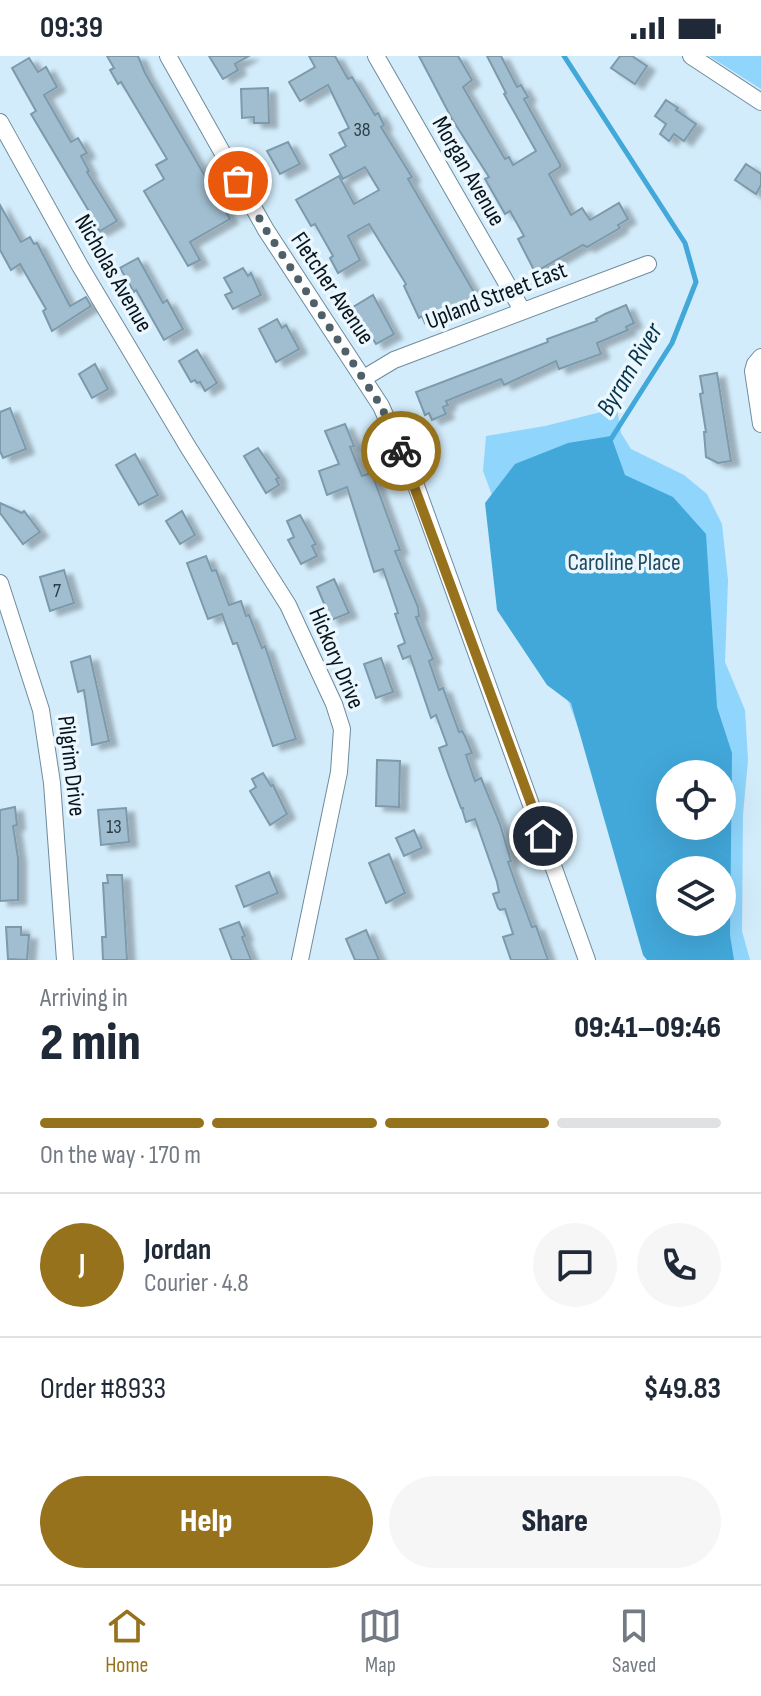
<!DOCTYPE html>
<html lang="en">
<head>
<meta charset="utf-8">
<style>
  body { margin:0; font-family:"Sofia Sans Condensed",sans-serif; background:#f6f6f7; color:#1f2937; height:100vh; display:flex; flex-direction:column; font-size:30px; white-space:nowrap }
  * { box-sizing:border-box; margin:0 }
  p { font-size:26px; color:#747a83 }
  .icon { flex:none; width:44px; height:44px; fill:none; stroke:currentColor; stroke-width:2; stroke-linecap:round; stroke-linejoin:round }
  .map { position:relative; height:904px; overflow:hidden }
  .panel { display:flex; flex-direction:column; background:#fff; flex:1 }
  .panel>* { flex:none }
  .tools { position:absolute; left:656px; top:704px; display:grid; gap:16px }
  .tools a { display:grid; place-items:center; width:80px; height:80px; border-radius:50%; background:#fff; box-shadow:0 8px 32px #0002; font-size:40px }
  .pin { position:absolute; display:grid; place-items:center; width:68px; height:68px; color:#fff; margin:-34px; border:4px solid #fff; border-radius:50%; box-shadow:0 2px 8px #0007 }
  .courier { position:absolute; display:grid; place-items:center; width:80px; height:80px; margin:-40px; border:6px solid #97721d; border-radius:50%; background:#fff; color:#222; box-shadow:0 2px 10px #0007 }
  .head em { font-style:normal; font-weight:800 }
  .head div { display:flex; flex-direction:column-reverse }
  .head { display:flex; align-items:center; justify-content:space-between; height:136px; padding:0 40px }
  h1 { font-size:52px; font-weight:800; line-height:60px }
  .bar { display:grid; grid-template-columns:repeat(4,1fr); gap:12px 8px; align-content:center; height:96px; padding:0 40px }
  .bar i { height:10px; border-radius:6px; background:#e0e1e3 }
  .bar .active { background:#97721d }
  .bar p { grid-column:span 4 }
  .line { display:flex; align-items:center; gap:20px; padding:0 40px; border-top:2px solid #e0e1e3 }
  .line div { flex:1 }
  .round { display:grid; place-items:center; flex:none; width:84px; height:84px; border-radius:42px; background:#f6f6f7 }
  .primary-button { display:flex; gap:16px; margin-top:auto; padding:16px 40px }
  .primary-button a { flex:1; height:92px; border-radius:48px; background:#97721d; color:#fff; font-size:32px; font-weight:800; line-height:92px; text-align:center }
  .primary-button a+a { background:#f6f6f7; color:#1f2937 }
  .status { display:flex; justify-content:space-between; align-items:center; height:56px; padding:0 40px; background:#fff; direction:ltr }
  .status svg { height:22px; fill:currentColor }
  .dock { display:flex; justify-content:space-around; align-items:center; height:112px; border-top:2px solid #e0e1e3; background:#fff; font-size:22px; color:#747a83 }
  .dock a { display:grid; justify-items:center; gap:4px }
  .dock .active { color:#97721d }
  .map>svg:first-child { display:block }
</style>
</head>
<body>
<div class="status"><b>09:39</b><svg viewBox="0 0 49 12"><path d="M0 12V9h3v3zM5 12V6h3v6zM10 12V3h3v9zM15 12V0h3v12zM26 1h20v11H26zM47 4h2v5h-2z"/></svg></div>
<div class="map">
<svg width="761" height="904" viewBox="0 0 761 904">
  <defs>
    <filter id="shadow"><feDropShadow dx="8" dy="4.5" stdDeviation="2" flood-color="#0004"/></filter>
  </defs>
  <rect width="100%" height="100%" fill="#d3ecfb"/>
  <g fill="#8fd5fc" fill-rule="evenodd">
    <polygon points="709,0 761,0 761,33"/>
    <path d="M 617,352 L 621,377 L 631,393 L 684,419 L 707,438 L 722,468 L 728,524 L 725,606 L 745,654 L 748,704 L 743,759 L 742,875 L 750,904 L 659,904 L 650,866 L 483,415 L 486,380 L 545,370 ZM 670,718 L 722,718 L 722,770 L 670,770 ZM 670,814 L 722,814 L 722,866 L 670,866 Z"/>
  </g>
  <path fill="#42a8da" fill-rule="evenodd" d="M 611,380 L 625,419 L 673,441 L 706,478 L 717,651 L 732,697 L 730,879 L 734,904 L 647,904 L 643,899 L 571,647 L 547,629 L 497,554 L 485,447 L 515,408 L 568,387 ZM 670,718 L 722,718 L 722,770 L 670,770 ZM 670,814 L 722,814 L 722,866 L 670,866 Z"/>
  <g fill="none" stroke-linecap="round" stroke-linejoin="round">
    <polyline stroke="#42a8da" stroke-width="5" points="564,0 685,187 696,226 672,287 611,383"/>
  </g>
  <g fill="#a0bed0" stroke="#7c9aab" stroke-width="2" filter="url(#shadow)">
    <polygon points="107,0 138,0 145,17 230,163 190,186 200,204 188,210 144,135 164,123 156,109 167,103 121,26 118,28 110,14 114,12"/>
    <polygon points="209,0 249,0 235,8 238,14 223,23"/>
    <polygon points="309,0 335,0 348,23 352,21 375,59 378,57 384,69 381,71 412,121 408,123 478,243 475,246 455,258 452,253 425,267 422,260 419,262 404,230 406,228 369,168 348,180 360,204 338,217 330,202 333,200 315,168 311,170 296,144 339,120 354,148 379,134 365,111 343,123 330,99 346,90 339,77 349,72 328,29 300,45 289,26 315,11"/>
    <polygon points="419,0 458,0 472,24 463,31 505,103 509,101 513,109 536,95 504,38 506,37 487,0 501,0 517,31 521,29 528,41 524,43 560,108 560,111 549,118 571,159 582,152 590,164 619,147 628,163 618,169 620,172 587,191 583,189 535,216 518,183 524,180 510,155 505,158 485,123 489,121 452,63"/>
    <polygon points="620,0 632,0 647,10 635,28 611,12"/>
    <polygon points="29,2 38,16 46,11 57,31 44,39 71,86 78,82 87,97 81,100 89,115 87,116 117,165 100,175 98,173 94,175 86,160 90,157 31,58 36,55 12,12"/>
    <polygon points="268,32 269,67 254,67 254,61 242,62 241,33"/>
    <polygon points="666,44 678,52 676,54 696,68 684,85 674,78 669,85 660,78 666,68 655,60"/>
    <polygon points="288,86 300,108 280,118 267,95"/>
    <polygon points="746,108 761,118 761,129 756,138 735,124"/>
    <polygon points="0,149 21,186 30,181 34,188 37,187 70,250 86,241 91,250 52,275 43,255 46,253 20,208 11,214 0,194"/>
    <polygon points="138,202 163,247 167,244 183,273 164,284 136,234 134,236 120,212"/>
    <polygon points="243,212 248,220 251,217 261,239 233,253 225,239 232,236 224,222"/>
    <polygon points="373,239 394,278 376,288 353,251"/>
    <polygon points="626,249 634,267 626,271 628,274 597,287 601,298 559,313 556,305 504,329 501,323 446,345 448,349 443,351 446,358 432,364 429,357 425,359 416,336 548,286 547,283 597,265 596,263 605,258"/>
    <polygon points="277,263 282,272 286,269 299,293 276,306 259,273"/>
    <polygon points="197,294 217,327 205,335 200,326 197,327 195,324 191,326 179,305"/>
    <polygon points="95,308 108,333 92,342 79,318"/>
    <polygon points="717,317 731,405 718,407 706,401 704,376 706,376 700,338 703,337 700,320"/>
    <polygon points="10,352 26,393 3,402 0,395 0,356"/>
    <polygon points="345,368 354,390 350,391 362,420 371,417 375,426 400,494 395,495 418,551 419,560 416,561 433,603 429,605 439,634 443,632 459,676 462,675 465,680 472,697 466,699 475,725 481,722 500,768 511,805 508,806 518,834 532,871 536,870 548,904 511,904 503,881 513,878 505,853 500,854 498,852 493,838 499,836 497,826 475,763 466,766 462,753 464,752 461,752 449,720 439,692 447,689 436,659 431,662 410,600 403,603 398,590 405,587 395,558 398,557 383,513 374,516 347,431 327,439 319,415 339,408 325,375"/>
    <polygon points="258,392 279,422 276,423 279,429 266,437 244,400"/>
    <polygon points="135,398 158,439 139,449 116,409"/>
    <polygon points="0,447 22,457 24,455 40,476 23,488 0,457"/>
    <polygon points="182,455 195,479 180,488 166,465"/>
    <polygon points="300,459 316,488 312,490 317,500 301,508 288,484 294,481 287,465"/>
    <polygon points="206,500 212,515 216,514 229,549 241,545 246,560 249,559 262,592 265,590 296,683 273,690 237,587 233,588 222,558 208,563 187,507"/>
    <polygon points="64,514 74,547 50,555 40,521"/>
    <polygon points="334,523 349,557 331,564 317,531"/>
    <polygon points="90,600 109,685 92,689 84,634 78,636 71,606"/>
    <polygon points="381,602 393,636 376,642 364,608"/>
    <polygon points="377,704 400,705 399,751 376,750"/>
    <polygon points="263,717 271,730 273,729 287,758 270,769 250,735 256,731 252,723"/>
    <polygon points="15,751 17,769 13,770 18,802 18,844 0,845 0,754"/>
    <polygon points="126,752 129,786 101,789 98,754"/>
    <polygon points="414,774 422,792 404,800 396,782"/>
    <polygon points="389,798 405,837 386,847 369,807"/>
    <polygon points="269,816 278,837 244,851 236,830"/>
    <polygon points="107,819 122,819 127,904 103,904 102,881 106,881 103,827 108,827"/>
    <polygon points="239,866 245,880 242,881 251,904 232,904 220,873"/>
    <polygon points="6,871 21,871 21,879 29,879 27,904 8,903"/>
    <polygon points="366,874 379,904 355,904 346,883"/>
  </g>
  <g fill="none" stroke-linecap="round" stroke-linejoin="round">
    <g stroke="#6e8b9c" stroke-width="18">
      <g id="minor">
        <polyline points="168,0 266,174 381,350 415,427 587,904"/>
        <polyline points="376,0 522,254"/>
        <polyline points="691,0 761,46"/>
        <polyline points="0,66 80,210 188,391 288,549 334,648 342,673 339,716 300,904"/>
        <polyline points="761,301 755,308 753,315 761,368"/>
        <polyline points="364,322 394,304 648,208"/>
        <polyline points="0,527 41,654 52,727 65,904"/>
      </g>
    </g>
    <use href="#minor" stroke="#fff" stroke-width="16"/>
  </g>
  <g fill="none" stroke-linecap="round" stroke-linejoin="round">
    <polyline stroke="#4f6069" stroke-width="8" stroke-dasharray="0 14.4" points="238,125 266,174 381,350 401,395"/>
    <polyline stroke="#97721d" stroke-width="10" points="401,395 543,780"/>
  </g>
  <g text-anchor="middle" stroke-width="7" stroke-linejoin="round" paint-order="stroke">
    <g font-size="20" fill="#2e3e48">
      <text x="362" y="80">38</text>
      <text x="57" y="541">7</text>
      <text x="114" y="777">13</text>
    </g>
    <g font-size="24" fill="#08141a" stroke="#ebf7ff">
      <text transform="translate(469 115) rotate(60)" y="8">Morgan Avenue</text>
      <text transform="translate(114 217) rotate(60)" y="8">Nicholas Avenue</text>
      <text transform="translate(333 232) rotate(56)" y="8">Fletcher Avenue</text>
      <text transform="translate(496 239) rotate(-21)" y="8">Upland Street East</text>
      <text transform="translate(337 602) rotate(67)" y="8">Hickory Drive</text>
      <text transform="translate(72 710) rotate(83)" y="8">Pilgrim Drive</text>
    </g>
    <g font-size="24" fill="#204a5f" stroke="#ebf7ff">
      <text x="624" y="514">Caroline Place</text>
    </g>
    <g font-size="26" font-style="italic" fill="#063449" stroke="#ebf7ff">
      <text transform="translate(629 313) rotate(-59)" y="9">Byram River</text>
    </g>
  </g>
</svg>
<div class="tools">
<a><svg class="icon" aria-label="locate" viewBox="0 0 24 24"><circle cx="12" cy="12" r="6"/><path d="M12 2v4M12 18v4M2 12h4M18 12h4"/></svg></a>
<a><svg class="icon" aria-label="layers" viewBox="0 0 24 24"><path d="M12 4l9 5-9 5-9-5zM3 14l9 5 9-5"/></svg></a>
</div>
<div class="pin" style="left:238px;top:125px;background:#ea580c"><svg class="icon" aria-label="bag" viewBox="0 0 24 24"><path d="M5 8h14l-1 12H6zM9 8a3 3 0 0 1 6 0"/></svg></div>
<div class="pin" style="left:543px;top:780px;background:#1f2937"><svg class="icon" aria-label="home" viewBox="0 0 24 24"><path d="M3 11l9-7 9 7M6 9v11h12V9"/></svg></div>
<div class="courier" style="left:401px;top:395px"><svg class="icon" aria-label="bike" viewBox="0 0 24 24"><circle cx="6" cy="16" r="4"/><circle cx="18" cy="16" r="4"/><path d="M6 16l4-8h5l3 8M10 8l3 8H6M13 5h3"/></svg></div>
</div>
<section class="panel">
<div class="head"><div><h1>2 min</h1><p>Arriving in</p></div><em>09:41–09:46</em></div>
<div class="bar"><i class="active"></i><i class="active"></i><i class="active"></i><i></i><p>On the way · 170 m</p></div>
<div class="line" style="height:144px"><b class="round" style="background:#97721d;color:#fff">J</b><div><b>Jordan</b><p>Courier · 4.8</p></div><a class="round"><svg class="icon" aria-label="chat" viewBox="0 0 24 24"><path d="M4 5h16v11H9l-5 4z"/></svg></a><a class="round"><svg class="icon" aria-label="phone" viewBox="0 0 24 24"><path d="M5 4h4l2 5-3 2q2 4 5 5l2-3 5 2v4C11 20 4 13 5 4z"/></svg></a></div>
<div class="line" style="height:104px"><div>Order #8933</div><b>$49.83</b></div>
<div class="primary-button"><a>Help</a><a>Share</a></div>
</section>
<nav class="dock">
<a class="active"><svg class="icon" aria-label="home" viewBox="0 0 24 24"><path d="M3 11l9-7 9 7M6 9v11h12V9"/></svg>Home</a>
<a><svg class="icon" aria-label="map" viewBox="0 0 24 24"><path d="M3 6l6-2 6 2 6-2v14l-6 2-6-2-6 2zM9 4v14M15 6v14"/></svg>Map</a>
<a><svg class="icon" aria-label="saved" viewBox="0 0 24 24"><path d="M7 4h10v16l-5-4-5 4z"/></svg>Saved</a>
</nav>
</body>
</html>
